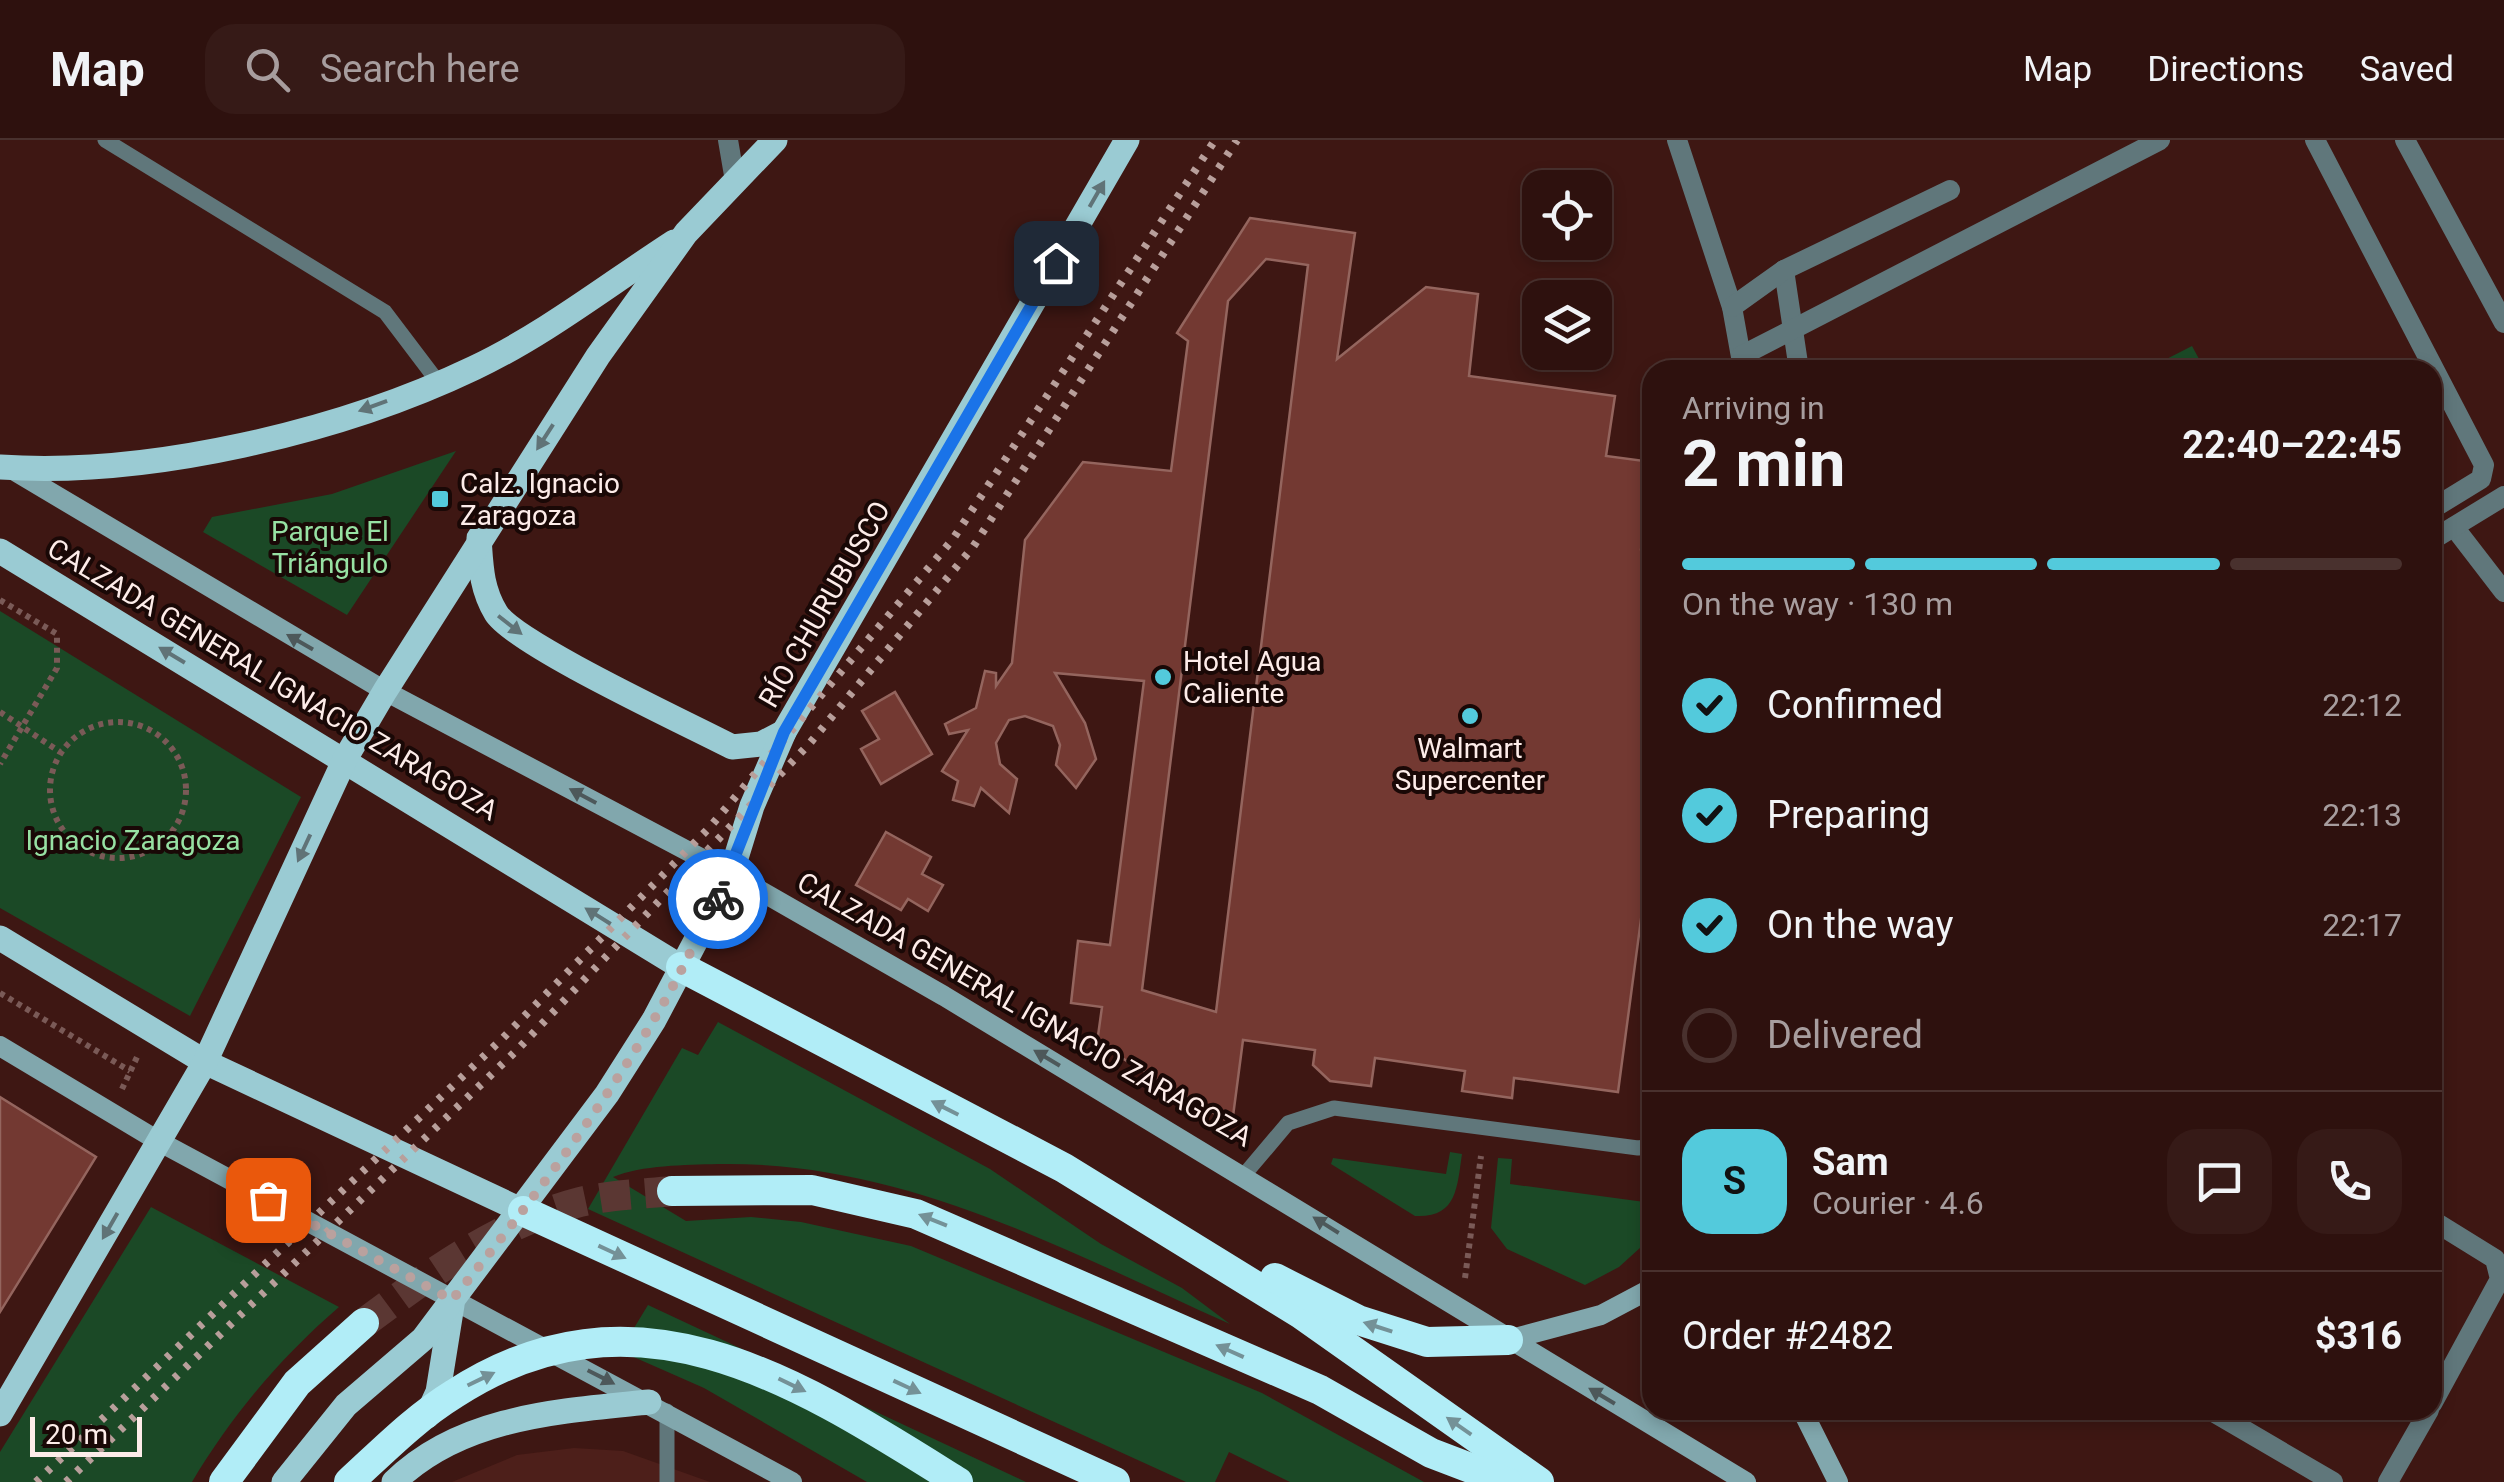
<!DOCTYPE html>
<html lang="en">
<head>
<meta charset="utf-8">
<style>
  body { margin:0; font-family:Roboto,sans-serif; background:#361a17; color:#f1f3f6; height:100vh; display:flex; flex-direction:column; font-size:38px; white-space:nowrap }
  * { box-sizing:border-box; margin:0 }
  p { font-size:32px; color:#a79d9e }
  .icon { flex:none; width:55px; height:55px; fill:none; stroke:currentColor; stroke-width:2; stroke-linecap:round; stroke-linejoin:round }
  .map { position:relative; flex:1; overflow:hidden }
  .panel { position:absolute; left:1642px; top:220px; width:800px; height:1060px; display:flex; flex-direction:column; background:#2e110e; border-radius:30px; box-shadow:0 5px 15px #0003,0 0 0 2px #49312e }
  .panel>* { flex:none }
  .tools { position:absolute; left:1522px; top:30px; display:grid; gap:20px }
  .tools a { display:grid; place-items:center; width:90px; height:90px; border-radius:20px; background:#2e110e; box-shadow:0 5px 15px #0003,0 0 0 2px #49312e; font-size:50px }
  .scale { position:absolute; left:30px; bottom:25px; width:112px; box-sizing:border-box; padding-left:10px; border:5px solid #fdece9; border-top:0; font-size:28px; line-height:35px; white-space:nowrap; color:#fdece9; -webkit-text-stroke:8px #190806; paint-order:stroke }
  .pin { position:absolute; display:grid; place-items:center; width:85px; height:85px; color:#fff; margin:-42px; border-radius:20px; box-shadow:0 5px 15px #0006 }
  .courier { position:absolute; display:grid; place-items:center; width:100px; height:100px; margin:-50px; border:8px solid #1a73e8; border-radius:50%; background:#fff; color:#222; box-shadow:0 2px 12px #0007 }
  .head em { font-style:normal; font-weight:700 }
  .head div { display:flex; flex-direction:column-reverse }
  .head { display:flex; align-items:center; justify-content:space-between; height:170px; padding:0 40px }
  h1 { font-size:65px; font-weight:700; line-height:75px }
  .bar { display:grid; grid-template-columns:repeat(4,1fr); gap:15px 10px; align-content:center; height:120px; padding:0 40px }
  .bar i { height:12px; border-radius:8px; background:#49312e }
  .bar .on { background:#53cadc }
  .bar p { grid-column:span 4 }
  .line { display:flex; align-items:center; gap:25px; padding:0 40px; border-top:2px solid #49312e }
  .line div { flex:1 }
  .round { display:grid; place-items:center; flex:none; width:105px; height:105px; border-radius:30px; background:#361a17 }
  ol { padding:0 40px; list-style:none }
  li { display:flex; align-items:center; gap:30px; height:110px }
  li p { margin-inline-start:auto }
  li .icon { padding:10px; border-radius:50%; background:#53cadc; color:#111; stroke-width:4 }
  li:last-child { color:#a79d9e }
  li i { width:55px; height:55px; border:5px solid #49312e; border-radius:50% }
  header { display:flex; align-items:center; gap:60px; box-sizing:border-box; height:140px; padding:0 50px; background:#2e110e; border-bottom:2px solid #49312e }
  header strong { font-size:48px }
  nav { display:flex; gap:55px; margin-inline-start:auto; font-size:35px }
  .search { width:700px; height:90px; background:#361a17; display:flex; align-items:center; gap:25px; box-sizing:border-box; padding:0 35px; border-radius:30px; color:#a79d9e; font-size:38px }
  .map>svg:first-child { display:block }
</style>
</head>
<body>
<header>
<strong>Map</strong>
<div class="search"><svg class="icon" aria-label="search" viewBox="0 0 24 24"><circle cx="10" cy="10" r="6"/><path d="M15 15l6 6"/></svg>Search here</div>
<nav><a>Map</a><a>Directions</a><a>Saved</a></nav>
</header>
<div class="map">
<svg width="2504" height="1342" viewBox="0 0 2504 1342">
  <rect width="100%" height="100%" fill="#3e1713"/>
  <polygon fill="#4d1f1a" points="574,1308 623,1311 710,1342 452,1342 517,1315"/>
  <g fill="#1b4926">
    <polygon points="2192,206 2205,230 2145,230"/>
    <polygon points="456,311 347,475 203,392 212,377 332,354"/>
    <polygon points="0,471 301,657 190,876 0,768"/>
    <path d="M 718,882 L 990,1029 L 1101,1104 L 1182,1148 L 1230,1184 C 1064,1110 904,1021 718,1024 C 685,1025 642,1025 613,1037 L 686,1081 L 751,1077 L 801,1082 L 911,1106 L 1262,1253 L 1424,1342 L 1290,1342 L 1229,1312 L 1215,1342 L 1186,1342 L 588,1069 L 682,908 L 698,915 Z"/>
    <path d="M 1450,1012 L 1462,1014 C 1457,1048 1457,1078 1415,1076 L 1331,1024 L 1333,1018 L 1446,1034 Z"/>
    <polygon points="1498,1018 1512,1019 1510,1044 1652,1063 1652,1097 1619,1127 1585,1145 1507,1109 1491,1088"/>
    <path d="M 151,1067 L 339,1167 C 280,1218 232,1275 192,1342 L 0,1342 L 0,1312 Z"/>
    <polygon points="648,1165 1026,1342 867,1342 704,1248 620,1211"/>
  </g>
  <g fill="#733932" stroke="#94655e" stroke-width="2.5" fill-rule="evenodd">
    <path d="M 1250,78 L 1355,93 L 1337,219 L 1426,147 L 1478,154 L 1469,236 L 1615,256 L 1606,316 L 1652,322 L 1641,410 L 1652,455 L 1652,697 L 1618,952 L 1514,938 L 1512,958 L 1462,951 L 1465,931 L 1375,918 L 1371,946 L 1330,941 L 1313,925 L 1315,910 L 1243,900 L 1232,984 L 1097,903 L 1102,867 L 1071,863 L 1078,801 L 1110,805 L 1144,541 L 1055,533 L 1085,583 L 1096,619 L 1076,648 L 1056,625 L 1060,605 L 1053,586 L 1025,576 L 1009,580 L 996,603 L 1000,624 L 1017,639 L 1009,673 L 981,648 L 974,666 L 953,660 L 958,641 L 942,631 L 968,590 L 949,594 L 945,584 L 976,568 L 985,531 L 996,533 L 996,546 L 1012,523 L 1025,400 L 1083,322 L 1171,331 L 1188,201 L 1177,193 ZM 1266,119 L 1308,125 L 1216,872 L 1142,850 L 1228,161 Z"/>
    <polygon points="895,552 932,614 881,644 861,609 879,599 862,571"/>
    <polygon points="886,692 931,717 922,734 943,745 928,771 908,759 901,770 856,745"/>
    <polygon points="0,957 96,1017 0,1172"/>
  </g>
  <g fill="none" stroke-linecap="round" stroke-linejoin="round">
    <path stroke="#5b3733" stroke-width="30" stroke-dasharray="30 15" stroke-linecap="butt" d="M 364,1183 C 430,1134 499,1083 580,1062 C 609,1055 641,1054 672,1051"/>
    <g stroke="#7a5a57" stroke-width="6" stroke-dasharray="5 5" stroke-linecap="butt">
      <polyline points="0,460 57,494 57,528 0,624"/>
      <polyline points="0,572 60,612"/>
      <circle cx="118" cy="650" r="68"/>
      <polyline points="0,853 130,931"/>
      <polyline points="122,949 138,915"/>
      <polyline points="1465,1138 1481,1016"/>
    </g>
    <g stroke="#60777b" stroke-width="15">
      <polyline points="105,0 385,172 438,242"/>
      <polyline points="1244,1035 1288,983 1334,968 1638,1008 1652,1006"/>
      <polyline points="667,1271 667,1342"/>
    </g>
    <g stroke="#60777b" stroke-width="20">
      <polyline points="728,0 735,41"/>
      <polyline points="1677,0 1732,167 1743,228"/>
      <polyline points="2315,0 2484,325 2481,339 2432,369"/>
      <polyline points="2405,0 2504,183"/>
      <polyline points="1784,130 1799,230"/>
      <polyline points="1732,167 1784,130 1950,50"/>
      <polyline points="1741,216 2160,0"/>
      <polyline points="2454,387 2504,452"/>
      <polyline points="2432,400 2504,356"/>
      <polyline points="2432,1080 2495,1119 2500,1139 2432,1264"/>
      <polyline points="2210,1270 2333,1342"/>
      <polyline points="2388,1342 2429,1270"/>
    </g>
    <g stroke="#81a7ad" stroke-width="20">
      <polyline points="8,327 385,551 731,734 944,856 1746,1342"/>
      <polyline points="0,906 160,1002 792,1342"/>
      <polyline points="1508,1200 1601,1175 1652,1148"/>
      <polyline points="1802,1270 1838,1342"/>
    </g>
    <g stroke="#9acbd3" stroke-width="25">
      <path d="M 0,327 C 149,337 340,292 474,228 C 544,195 609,144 674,102"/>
      <path d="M 479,398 C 481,426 481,448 496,473 C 515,504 690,585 732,607 L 761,604 L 784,592"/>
      <polyline points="0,411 681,827"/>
      <polyline points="0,798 205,922 523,1071"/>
      <polyline points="0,1274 205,922 345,619 385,551 598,216 686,93 775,0"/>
      <polyline points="427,1276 438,1252 452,1165"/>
      <polyline points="284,1342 346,1265 423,1199 607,954 654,880 731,734 752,666 784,592 1127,0"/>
      <path d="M 394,1342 C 461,1276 561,1271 649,1262"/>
    </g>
    <g stroke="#b1edf7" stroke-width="30">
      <polyline points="681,827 1064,1028 1301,1174 1539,1342"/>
      <polyline points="672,1051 812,1050 916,1074 1320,1250 1431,1313 1507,1342"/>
      <polyline points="523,1071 1115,1342"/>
      <polyline points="1275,1138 1358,1180 1427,1202 1508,1200"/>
      <polyline points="224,1342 297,1243 364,1183"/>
    </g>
    <g stroke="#b89f9b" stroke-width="8" stroke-dasharray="5 10" stroke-linecap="butt">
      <polyline points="36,1342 503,898 710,687 953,399 1215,0"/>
      <polyline points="66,1342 517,910 810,603 973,407 1237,0"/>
    </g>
    <path stroke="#b1edf7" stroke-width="30" d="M 349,1342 C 383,1311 415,1278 454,1254 C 637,1135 800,1243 958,1342"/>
  </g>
  <defs><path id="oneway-solid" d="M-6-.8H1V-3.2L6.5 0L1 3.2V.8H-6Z" transform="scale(2.5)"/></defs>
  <g fill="#607377">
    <use href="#oneway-solid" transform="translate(1097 54) rotate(-60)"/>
    <use href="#oneway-solid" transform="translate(373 266) rotate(160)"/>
    <use href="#oneway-solid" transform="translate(545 297) rotate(123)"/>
    <use href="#oneway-solid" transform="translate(510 485) rotate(38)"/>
    <use href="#oneway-solid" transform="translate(172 515) rotate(-149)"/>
    <use href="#oneway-solid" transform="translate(304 708) rotate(115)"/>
    <use href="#oneway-solid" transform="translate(598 776) rotate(-148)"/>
    <use href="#oneway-solid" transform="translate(110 1086) rotate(120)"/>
  </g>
  <g fill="#4d585a">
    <use href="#oneway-solid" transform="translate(300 502) rotate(-150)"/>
    <use href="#oneway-solid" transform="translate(583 656) rotate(-152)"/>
    <use href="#oneway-solid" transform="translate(1047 918) rotate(-149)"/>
    <use href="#oneway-solid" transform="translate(1326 1085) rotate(-148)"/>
    <use href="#oneway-solid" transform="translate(601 1237) rotate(27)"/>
    <use href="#oneway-solid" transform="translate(1602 1256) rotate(-149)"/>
  </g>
  <g fill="#749197">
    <use href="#oneway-solid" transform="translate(945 968) rotate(-153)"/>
    <use href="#oneway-solid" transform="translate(933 1080) rotate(-158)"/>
    <use href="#oneway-solid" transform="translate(612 1112) rotate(25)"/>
    <use href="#oneway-solid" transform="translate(1378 1187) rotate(-162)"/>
    <use href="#oneway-solid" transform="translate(1230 1211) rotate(-156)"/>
    <use href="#oneway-solid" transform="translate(481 1239) rotate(-26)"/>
    <use href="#oneway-solid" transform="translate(792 1245) rotate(26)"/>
    <use href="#oneway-solid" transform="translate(907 1247) rotate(25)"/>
    <use href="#oneway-solid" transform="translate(1459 1286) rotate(-145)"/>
  </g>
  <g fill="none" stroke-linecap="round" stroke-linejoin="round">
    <path stroke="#baa19e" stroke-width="10" stroke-dasharray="0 18" d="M 268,1060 L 452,1160 C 524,1071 595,979 653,881 C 677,842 696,799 718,759"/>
    <polyline stroke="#1a73e8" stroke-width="12" points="718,759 784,592 1056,123"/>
  </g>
  <g fill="#53cadc" stroke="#190806" stroke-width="4">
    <rect x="430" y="349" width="20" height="20" rx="5"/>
    <circle cx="1163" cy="537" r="10"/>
    <circle cx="1470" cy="576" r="10"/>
  </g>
  <g text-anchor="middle" stroke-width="8" stroke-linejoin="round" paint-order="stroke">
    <g font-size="28" fill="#fdece9" stroke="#190806" text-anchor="start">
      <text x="460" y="353">Calz. Ignacio<tspan x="460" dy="32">Zaragoza</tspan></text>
      <text x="1183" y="531">Hotel Agua<tspan x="1183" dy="32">Caliente</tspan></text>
      <text x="1470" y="618" text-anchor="middle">Walmart<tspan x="1470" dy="32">Supercenter</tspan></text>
    </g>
    <g font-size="28" fill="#97e1a3" stroke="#190806">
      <text x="330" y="401">Parque El<tspan x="330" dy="32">Triángulo</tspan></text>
      <text x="133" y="710">Ignacio Zaragoza</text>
    </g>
    <g font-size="28" fill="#fdece9" stroke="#190806">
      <text transform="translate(824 464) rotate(-60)" y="10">RÍO CHURUBUSCO</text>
      <text transform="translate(273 539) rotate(31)" y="10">CALZADA GENERAL IGNACIO ZARAGOZA</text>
      <text transform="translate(1025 869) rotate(30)" y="10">CALZADA GENERAL IGNACIO ZARAGOZA</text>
    </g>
  </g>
</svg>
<div class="tools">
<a><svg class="icon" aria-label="locate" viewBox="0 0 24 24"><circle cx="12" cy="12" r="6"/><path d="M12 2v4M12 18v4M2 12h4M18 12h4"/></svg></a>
<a><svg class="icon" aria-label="layers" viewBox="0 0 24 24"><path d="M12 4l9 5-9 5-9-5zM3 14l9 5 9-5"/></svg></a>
</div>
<div class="scale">20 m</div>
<div class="pin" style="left:268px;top:1060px;background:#ea580c"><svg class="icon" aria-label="bag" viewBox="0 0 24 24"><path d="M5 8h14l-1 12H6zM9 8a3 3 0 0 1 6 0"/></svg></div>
<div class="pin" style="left:1056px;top:123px;background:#1f2937"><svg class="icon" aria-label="home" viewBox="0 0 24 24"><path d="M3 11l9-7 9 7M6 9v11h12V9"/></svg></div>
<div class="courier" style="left:718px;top:759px"><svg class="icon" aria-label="bike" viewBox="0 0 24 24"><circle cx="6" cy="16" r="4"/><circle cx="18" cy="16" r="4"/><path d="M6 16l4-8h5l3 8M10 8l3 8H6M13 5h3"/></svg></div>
<section class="panel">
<div class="head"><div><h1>2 min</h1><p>Arriving in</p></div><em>22:40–22:45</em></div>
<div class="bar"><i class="on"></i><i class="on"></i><i class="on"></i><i></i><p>On the way · 130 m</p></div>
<ol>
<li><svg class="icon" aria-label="check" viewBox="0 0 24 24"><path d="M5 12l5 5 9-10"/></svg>Confirmed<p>22:12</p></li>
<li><svg class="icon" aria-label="check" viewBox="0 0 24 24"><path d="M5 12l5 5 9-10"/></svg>Preparing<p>22:13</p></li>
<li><svg class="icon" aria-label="check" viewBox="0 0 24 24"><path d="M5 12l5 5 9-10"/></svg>On the way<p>22:17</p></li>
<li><i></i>Delivered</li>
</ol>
<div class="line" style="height:180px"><b class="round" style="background:#53cadc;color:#111">S</b><div><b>Sam</b><p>Courier · 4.6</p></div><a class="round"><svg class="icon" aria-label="chat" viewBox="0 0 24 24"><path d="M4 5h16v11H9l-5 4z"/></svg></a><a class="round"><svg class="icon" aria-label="phone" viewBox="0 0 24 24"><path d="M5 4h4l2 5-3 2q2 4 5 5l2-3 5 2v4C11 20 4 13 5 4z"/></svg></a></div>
<div class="line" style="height:130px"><div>Order #2482</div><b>$316</b></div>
</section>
</div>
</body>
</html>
